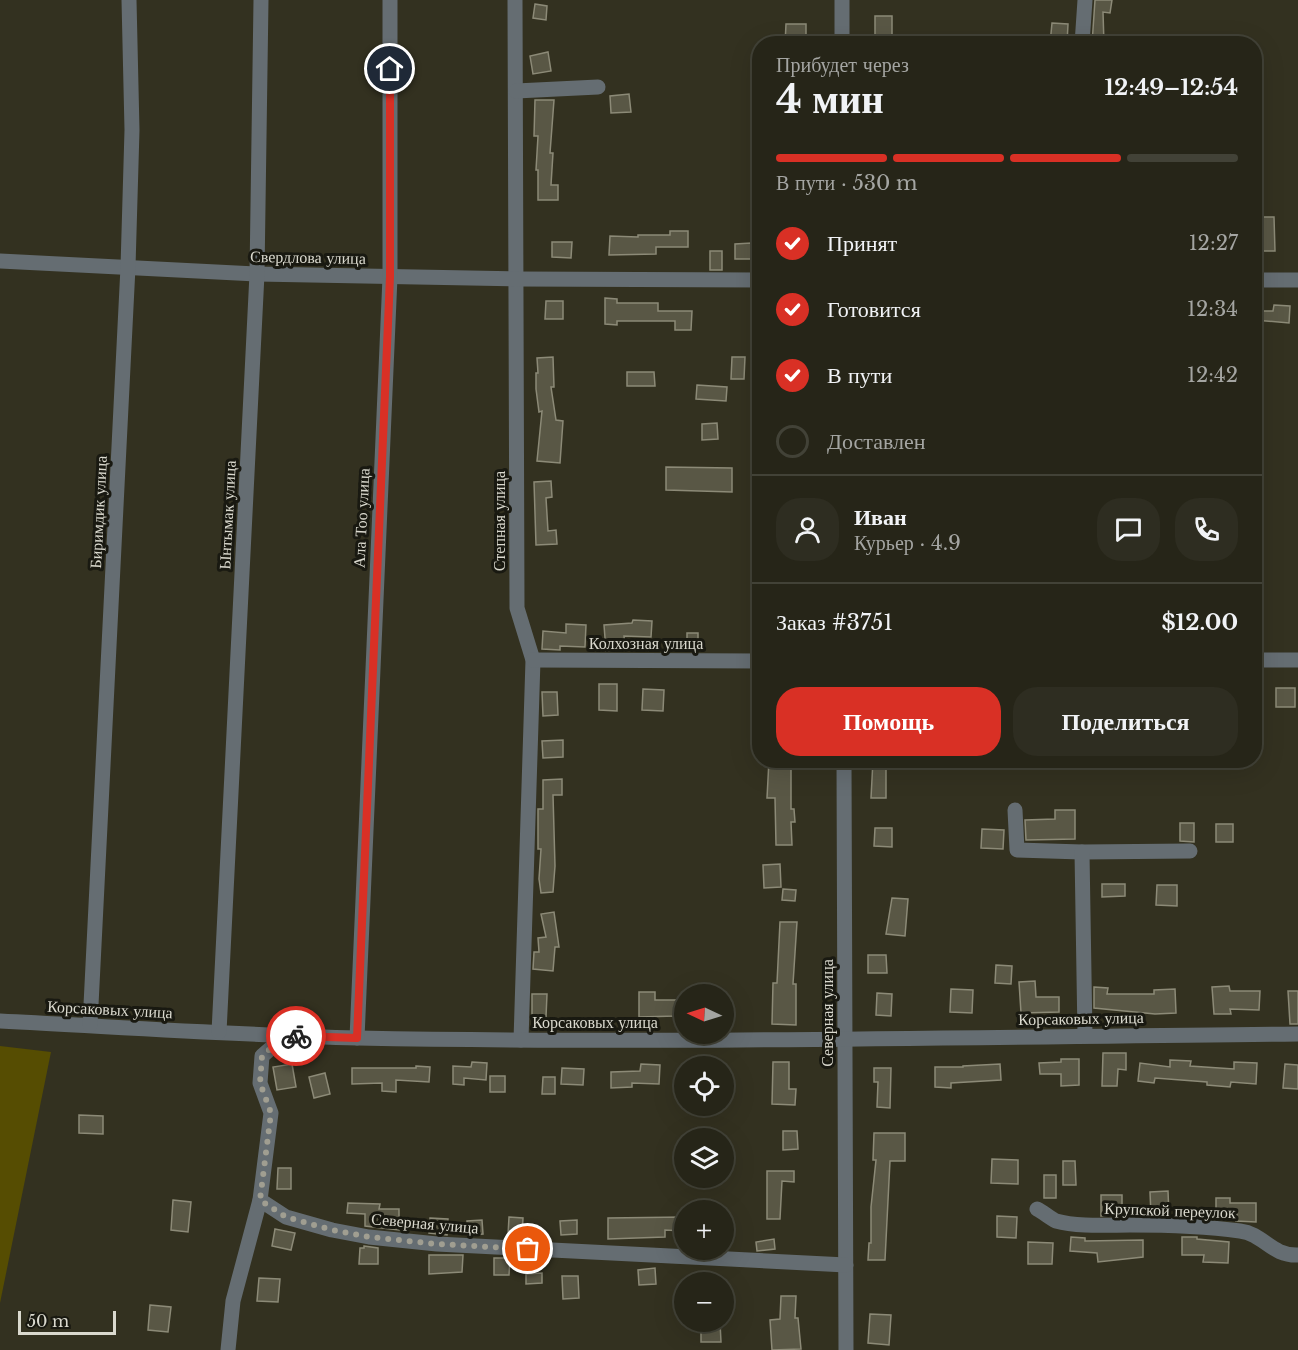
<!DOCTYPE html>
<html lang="ru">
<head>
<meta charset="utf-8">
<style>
  body { margin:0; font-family:"Libre Baskerville",serif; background:#2e2d21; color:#f1f3f6; height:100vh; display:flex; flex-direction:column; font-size:22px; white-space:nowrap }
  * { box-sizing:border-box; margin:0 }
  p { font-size:20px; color:#a4a5a2 }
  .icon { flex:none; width:33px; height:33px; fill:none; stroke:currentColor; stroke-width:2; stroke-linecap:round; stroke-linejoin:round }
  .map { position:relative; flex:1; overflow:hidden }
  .details { position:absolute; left:752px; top:36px; width:510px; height:732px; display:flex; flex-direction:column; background:#262518; border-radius:24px; box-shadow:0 6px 24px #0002,0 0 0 2px #424237 }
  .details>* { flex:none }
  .needle { width:39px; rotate:274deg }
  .controls { position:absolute; left:674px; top:984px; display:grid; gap:12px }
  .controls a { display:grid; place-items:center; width:60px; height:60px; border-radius:50%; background:#262518; box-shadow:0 6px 24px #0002,0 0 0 2px #424237; font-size:30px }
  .scale { position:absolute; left:18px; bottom:15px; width:98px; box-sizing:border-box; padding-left:6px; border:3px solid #dad9ce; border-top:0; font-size:16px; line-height:21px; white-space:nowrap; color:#dad9ce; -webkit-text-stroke:4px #191911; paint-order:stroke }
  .pin { position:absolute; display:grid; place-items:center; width:51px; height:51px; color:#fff; margin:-26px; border:3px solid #fff; border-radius:50%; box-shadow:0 2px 6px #0007 }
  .courier { position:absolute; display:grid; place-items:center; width:60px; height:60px; margin:-30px; border:4px solid #d93025; border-radius:50%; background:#fff; color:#222; box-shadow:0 2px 8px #0007 }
  .headline em { font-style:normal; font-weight:700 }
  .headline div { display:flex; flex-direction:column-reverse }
  .headline { display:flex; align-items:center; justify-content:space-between; height:102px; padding:0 24px }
  h1 { font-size:39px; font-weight:700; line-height:45px }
  .bar { display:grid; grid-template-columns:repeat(4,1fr); gap:9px 6px; align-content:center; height:72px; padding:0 24px }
  .bar i { height:8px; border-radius:4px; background:#424237 }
  .bar .on { background:#d93025 }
  .bar p { grid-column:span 4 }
  .line { display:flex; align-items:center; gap:15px; padding:0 24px; border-top:2px solid #424237 }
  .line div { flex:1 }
  .round { display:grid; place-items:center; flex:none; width:63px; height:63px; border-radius:24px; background:#2e2d21 }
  ol { padding:0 24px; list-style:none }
  li { display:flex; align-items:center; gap:18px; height:66px }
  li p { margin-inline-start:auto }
  li .icon { padding:6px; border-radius:50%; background:#d93025; color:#fff; stroke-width:4 }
  li:last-child { color:#a4a5a2 }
  li i { width:33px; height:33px; border:3px solid #424237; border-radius:50% }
  .action { display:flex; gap:12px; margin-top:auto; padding:12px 24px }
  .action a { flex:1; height:69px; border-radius:24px; background:#d93025; color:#fff; font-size:24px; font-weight:700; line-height:69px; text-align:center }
  .action a+a { background:#2e2d21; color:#f1f3f6 }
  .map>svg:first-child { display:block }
</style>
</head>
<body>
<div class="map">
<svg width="1298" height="1350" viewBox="0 0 1298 1350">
  <rect width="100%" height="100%" fill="#333120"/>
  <polygon fill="#564d02" points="0,1046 51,1052 0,1303"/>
  <g fill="#595745" stroke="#8c8a77" stroke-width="1.5">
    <polygon points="1095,0 1112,0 1110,13 1103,12 1104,44 1092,44"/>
    <polygon points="535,4 547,6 546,20 533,18"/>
    <rect x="875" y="16" width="17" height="20"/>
    <polygon points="1052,23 1068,24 1067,44 1050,44"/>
    <polygon points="786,24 806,24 806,44 785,44"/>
    <polygon points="548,52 551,71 533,74 530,56"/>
    <polygon points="629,94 631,112 611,113 610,96"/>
    <polygon points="535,100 554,100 550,153 553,153 551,185 558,185 558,200 538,200 538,170 536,170 538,136 534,136"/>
    <polygon points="1262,217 1274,217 1275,251 1254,251 1254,230 1263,230"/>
    <polygon points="670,231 688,231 688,247 656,247 656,254 609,255 610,236 638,237 638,235 670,235"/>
    <polygon points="552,242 572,242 571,258 552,257"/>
    <polygon points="751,243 752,259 735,259 735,244"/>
    <rect x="710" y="251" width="12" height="19"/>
    <polygon points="605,298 617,299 617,303 658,303 658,311 692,311 691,330 675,330 675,321 617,321 617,325 605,324"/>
    <polygon points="546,301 563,301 563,319 545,319"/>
    <polygon points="1274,305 1290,306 1289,323 1254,320 1254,311 1273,311"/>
    <polygon points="553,357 554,387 551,387 556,420 563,421 560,463 537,461 542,411 539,412 536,389 536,373 538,373 537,358"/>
    <polygon points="732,357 745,357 744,379 731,379"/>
    <polygon points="627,372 654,372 655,386 627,386"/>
    <polygon points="697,385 727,387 726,401 696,399"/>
    <polygon points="717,423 718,439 702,440 702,424"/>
    <polygon points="666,467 732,468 732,492 666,490"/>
    <polygon points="551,481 552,497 546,498 548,531 556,530 557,544 536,545 534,482"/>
    <polygon points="633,620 652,621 651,637 624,636 625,649 606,651 604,625 632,623"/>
    <polygon points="566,624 586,625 585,647 560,646 560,650 542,649 543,631 566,633"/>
    <rect x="687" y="633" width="11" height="18"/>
    <polygon points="599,684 617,684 617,711 599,710"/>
    <rect x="1276" y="688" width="19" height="19"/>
    <polygon points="643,689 664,690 663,711 642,710"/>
    <polygon points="542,692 557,692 558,715 543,716"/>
    <polygon points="563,740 563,757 543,758 542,741"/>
    <polygon points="769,760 791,760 791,809 794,809 795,822 791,822 792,845 776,845 775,798 767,798"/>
    <polygon points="873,760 886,760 886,798 871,798"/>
    <polygon points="562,779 562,795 553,795 555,866 553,892 541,893 539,879 541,849 538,849 538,809 543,809 543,780"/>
    <polygon points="1055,810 1075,810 1075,839 1026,840 1025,820 1055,819"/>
    <polygon points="1180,823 1194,823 1194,842 1180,841"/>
    <rect x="1216" y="824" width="17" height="18"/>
    <polygon points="875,828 892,828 892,847 874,846"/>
    <polygon points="982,829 1004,830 1003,849 981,848"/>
    <polygon points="780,864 781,887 764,888 763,865"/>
    <polygon points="1102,884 1125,884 1125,896 1102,897"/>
    <polygon points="1157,885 1177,885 1177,906 1156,905"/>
    <polygon points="783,889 796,890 795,901 782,900"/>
    <polygon points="892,898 908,899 905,936 886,934"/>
    <polygon points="554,912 559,947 555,947 553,971 533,969 534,952 539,952 538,938 546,937 541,914"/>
    <polygon points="780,922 797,922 793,984 796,984 796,1025 772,1024 773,983 777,983"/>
    <polygon points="868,955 886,955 887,973 868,973"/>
    <polygon points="996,965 1012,966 1011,984 995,983"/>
    <polygon points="1035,981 1036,997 1059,997 1059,1012 1021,1013 1019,982"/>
    <polygon points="1229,986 1230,991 1260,991 1259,1010 1230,1009 1231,1014 1214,1014 1212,987"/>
    <polygon points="1094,987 1108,988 1107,994 1154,994 1154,990 1175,989 1176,1013 1155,1014 1094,1008"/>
    <polygon points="951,989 973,990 972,1013 950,1012"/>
    <polygon points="1288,991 1298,991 1298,1024 1290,1024"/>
    <polygon points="639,992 655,992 655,1000 676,1000 676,1016 639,1017"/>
    <polygon points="877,993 892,994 891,1016 876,1015"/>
    <polygon points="532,994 547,994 546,1017 532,1016"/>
    <polygon points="1103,1053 1126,1053 1126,1070 1118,1069 1117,1086 1102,1086"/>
    <polygon points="1061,1059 1079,1059 1079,1085 1061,1086 1061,1074 1040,1074 1039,1063 1061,1062"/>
    <polygon points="1170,1060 1191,1061 1190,1066 1234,1069 1234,1062 1257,1063 1256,1084 1231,1082 1230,1087 1207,1085 1207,1082 1155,1078 1154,1083 1138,1081 1140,1063 1170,1067"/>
    <polygon points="472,1062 487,1063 486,1080 464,1078 464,1085 453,1084 453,1066 471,1067"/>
    <polygon points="773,1062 789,1062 789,1089 796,1089 795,1105 772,1104"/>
    <polygon points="292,1064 296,1087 277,1090 273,1067"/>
    <polygon points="641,1064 660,1065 659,1084 632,1083 632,1087 611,1088 611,1072 640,1071"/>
    <polygon points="1000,1064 1001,1080 951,1083 951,1088 935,1087 935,1067 963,1067 963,1066"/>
    <polygon points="1285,1064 1298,1065 1298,1089 1283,1088"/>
    <polygon points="416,1066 430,1067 429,1082 396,1080 396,1092 382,1091 382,1083 352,1084 352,1068 416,1068"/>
    <polygon points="562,1068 584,1069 583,1085 561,1084"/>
    <polygon points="874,1068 891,1068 890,1108 877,1107 878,1082 874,1082"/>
    <polygon points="325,1073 330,1094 314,1098 309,1077"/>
    <rect x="490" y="1076" width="15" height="16"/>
    <polygon points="543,1077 555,1077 555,1094 542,1094"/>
    <polygon points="79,1115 103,1116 103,1134 79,1133"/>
    <polygon points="783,1131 797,1131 798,1149 783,1150"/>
    <polygon points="874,1133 905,1133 905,1161 890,1161 885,1260 868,1260 869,1243 871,1243 871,1207 876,1160 873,1160"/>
    <polygon points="992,1159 1018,1160 1018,1184 991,1183"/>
    <polygon points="1063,1161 1075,1161 1076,1185 1063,1185"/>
    <polygon points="278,1168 291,1168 291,1189 277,1189"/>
    <polygon points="767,1171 794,1171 794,1182 782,1181 780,1219 767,1219"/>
    <rect x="1044" y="1175" width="12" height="23"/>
    <polygon points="1168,1191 1169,1216 1151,1215 1150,1192"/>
    <polygon points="1101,1195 1122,1195 1122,1215 1101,1216"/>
    <polygon points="1216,1198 1230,1198 1230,1203 1256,1203 1256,1222 1236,1221 1237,1214 1216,1214"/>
    <polygon points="173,1200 191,1202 188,1232 171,1230"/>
    <polygon points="348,1203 380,1204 379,1209 399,1209 399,1230 365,1226 365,1214 347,1213"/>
    <polygon points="997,1216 1017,1217 1016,1238 997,1237"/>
    <polygon points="509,1217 523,1218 522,1236 508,1235"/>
    <polygon points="684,1217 684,1231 665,1230 665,1237 608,1239 608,1218"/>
    <polygon points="430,1218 448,1219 447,1235 429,1233"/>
    <polygon points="482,1220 483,1234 468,1235 467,1221"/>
    <polygon points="577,1220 577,1234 561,1235 560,1221"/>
    <polygon points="275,1229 295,1233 291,1250 272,1246"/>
    <polygon points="1071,1237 1085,1238 1085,1241 1143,1240 1143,1257 1098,1262 1097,1253 1070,1251"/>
    <polygon points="1182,1237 1197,1237 1197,1239 1229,1242 1228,1263 1203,1262 1204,1255 1182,1255"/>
    <polygon points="774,1239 775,1249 757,1251 756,1242"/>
    <polygon points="1028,1242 1053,1243 1052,1264 1028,1264"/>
    <polygon points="364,1246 378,1248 378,1264 359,1264 360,1248 364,1248"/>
    <polygon points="429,1255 463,1255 462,1272 429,1274"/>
    <polygon points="494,1258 510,1258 509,1275 494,1275"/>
    <polygon points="655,1268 656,1284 639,1285 638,1270"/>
    <polygon points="542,1273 542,1283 526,1284 526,1274"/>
    <polygon points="562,1276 578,1276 579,1298 563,1299"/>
    <polygon points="259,1278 280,1279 278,1302 257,1301"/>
    <polygon points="781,1296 796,1296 795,1318 798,1318 801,1349 772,1350 770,1320 780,1319"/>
    <polygon points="150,1305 171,1307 168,1332 148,1330"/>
    <polygon points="870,1314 891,1315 889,1345 868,1343"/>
    <polygon points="701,1322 720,1322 721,1342 701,1342"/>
  </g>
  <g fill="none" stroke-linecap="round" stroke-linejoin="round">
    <g stroke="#656d72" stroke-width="15">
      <polyline points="515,0 517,608 533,660 521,1040"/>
      <polyline points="842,0 842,44"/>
      <polyline points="1082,44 1085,0"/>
      <polyline points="516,91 598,87"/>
      <polyline points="0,261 257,274 517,279 759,280"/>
      <polyline points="1254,280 1298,280"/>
      <polyline points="533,660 759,661"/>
      <polyline points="1254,660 1298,660"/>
      <polyline points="844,760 846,1350"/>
      <polyline points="1015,810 1017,850 1082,852 1190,851"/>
      <polyline points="1082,852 1085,1036"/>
      <path d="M 0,1021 C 119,1027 239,1035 358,1038 C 672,1044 985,1037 1298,1034"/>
      <polyline points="90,1025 128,267 132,130 129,0"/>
      <polyline points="219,1032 257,274 261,0"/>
      <polyline points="357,1038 390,277 390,0"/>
      <polyline points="260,1200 286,1217 332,1230 369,1237 437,1244 846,1265"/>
      <path d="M 1037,1209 C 1043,1212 1050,1218 1056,1221 C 1077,1227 1108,1225 1130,1225 C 1167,1225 1203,1226 1240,1231 C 1264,1234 1271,1256 1298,1255"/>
      <polyline points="228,1350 233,1301 260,1200 271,1113 260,1083 262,1056 285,1036"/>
    </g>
  </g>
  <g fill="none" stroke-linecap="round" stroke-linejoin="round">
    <polyline stroke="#a09e91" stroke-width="6" stroke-dasharray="0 10.8" points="296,1036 285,1036 262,1056 260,1083 271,1113 260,1200 286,1217 332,1230 369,1237 437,1244 528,1249"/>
    <polyline stroke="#d93025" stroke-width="8" points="296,1036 357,1038 390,277 390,69"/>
  </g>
  <g text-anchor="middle" stroke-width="6" stroke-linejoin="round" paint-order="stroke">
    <g font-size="16" fill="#dad9ce" stroke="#191911">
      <text transform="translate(308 257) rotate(1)" y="6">Свердлова улица</text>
      <text transform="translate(98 512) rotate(-87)" y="6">Биримдик улица</text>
      <text transform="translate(227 515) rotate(-87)" y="6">Ынтымак улица</text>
      <text transform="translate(361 518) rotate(-87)" y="6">Ала Тоо улица</text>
      <text transform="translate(499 521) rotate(-90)" y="6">Степная улица</text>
      <text x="646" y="649">Колхозная улица</text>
      <text transform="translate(110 1009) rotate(3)" y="6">Корсаковых улица</text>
      <text transform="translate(827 1013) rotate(-90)" y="6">Северная улица</text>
      <text transform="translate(1081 1018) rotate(-1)" y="6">Корсаковых улица</text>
      <text x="595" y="1028">Корсаковых улица</text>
      <text transform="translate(1170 1210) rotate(2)" y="6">Крупской переулок</text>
      <text transform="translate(425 1223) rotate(5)" y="6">Северная улица</text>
    </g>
  </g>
</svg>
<div class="controls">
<a><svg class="needle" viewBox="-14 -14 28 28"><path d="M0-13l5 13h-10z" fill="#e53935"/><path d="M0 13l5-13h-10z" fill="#a4a5a2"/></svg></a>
<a><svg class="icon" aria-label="locate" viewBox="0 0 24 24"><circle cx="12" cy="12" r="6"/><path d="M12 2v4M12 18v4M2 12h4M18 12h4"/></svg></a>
<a><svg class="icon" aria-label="layers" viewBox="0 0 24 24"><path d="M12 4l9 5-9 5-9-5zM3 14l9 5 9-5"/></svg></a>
<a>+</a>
<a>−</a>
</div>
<div class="scale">50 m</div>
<div class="pin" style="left:528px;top:1249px;background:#ea580c"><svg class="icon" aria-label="bag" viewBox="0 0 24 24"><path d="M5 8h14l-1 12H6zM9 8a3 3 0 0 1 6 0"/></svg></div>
<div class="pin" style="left:390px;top:69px;background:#1f2937"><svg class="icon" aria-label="home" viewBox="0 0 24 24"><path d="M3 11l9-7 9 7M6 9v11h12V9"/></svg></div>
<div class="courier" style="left:296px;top:1036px"><svg class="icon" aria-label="bike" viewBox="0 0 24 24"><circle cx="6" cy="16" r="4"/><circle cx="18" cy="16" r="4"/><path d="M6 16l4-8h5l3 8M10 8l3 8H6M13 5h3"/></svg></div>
<section class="details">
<div class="headline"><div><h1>4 мин</h1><p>Прибудет через</p></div><em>12:49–12:54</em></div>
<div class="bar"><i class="on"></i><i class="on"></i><i class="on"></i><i></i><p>В пути · 530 m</p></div>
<ol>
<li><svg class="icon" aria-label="check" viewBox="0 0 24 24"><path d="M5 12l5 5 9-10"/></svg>Принят<p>12:27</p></li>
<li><svg class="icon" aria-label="check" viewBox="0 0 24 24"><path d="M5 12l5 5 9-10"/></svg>Готовится<p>12:34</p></li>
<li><svg class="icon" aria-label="check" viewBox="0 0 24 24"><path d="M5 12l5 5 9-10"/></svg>В пути<p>12:42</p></li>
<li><i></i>Доставлен</li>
</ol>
<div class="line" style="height:108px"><a class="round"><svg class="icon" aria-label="person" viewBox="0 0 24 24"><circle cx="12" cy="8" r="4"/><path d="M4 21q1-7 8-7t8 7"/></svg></a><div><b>Иван</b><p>Курьер · 4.9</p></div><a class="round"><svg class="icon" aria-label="chat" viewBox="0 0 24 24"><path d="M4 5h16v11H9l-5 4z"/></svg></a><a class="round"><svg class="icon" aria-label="phone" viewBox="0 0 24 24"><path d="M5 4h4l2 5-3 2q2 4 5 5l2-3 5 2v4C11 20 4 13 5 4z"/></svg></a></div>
<div class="line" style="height:78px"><div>Заказ #3751</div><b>$12.00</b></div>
<div class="action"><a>Помощь</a><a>Поделиться</a></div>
</section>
</div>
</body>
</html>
